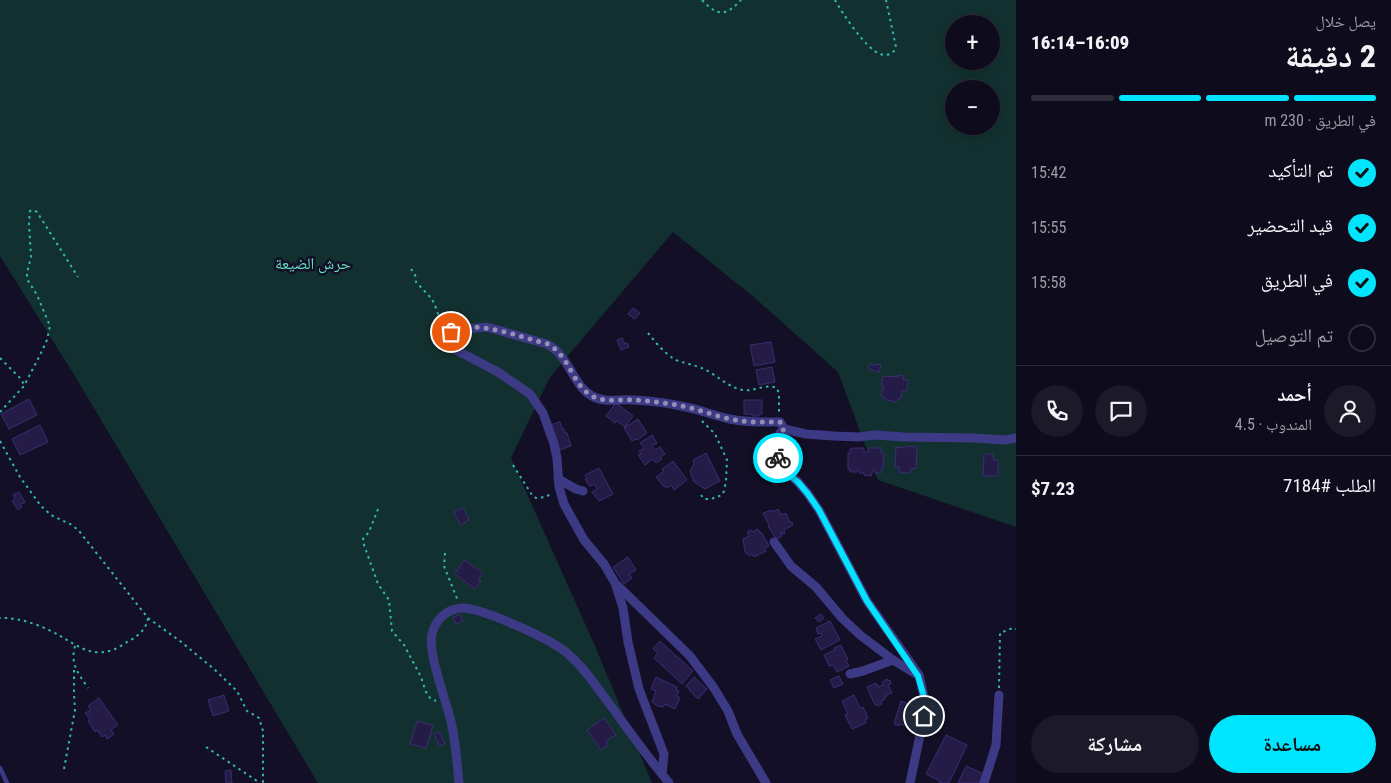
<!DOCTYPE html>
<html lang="ar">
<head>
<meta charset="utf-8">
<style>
  body { margin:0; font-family:"Roboto Condensed","Noto Naskh Arabic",sans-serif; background:#1c1929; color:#f1f3f6; direction:rtl; height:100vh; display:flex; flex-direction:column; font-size:19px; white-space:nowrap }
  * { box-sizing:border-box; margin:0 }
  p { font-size:16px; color:#9b9ba3 }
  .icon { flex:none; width:28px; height:28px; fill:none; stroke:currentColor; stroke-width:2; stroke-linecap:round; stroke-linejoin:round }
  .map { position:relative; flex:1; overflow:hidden; direction:ltr }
  .drawer { display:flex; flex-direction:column; background:#0e0b1c; width:375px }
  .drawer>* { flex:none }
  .controls { position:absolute; left:945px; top:15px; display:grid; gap:10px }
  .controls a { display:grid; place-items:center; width:55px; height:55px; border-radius:50%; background:#0e0b1c; box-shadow:0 2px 8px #0003,0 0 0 1px #2e2b3b; font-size:25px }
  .pin { position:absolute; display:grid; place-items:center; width:42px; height:42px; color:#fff; margin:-21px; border:2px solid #fff; border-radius:50%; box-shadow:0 1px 5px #0007 }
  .courier { position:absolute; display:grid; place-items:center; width:50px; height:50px; margin:-25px; border:4px solid #00e5ff; border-radius:50%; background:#fff; color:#222; box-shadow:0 1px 6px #0007 }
  .head em { font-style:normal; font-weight:800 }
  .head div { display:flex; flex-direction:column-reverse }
  .head { display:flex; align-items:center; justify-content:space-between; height:85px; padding:0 15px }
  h1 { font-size:32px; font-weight:800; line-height:38px }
  .bar { display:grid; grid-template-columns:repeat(4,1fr); gap:8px 5px; align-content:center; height:60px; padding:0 15px }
  .bar i { height:6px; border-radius:4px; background:#2e2b3b }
  .bar .on { background:#00e5ff }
  .bar p { grid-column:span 4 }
  .line { display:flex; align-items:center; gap:12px; padding:0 15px; border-top:1px solid #2e2b3b }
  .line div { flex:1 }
  .round { display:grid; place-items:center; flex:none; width:52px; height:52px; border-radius:26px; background:#1c1929 }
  ol { padding:0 15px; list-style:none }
  li { display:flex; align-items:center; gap:15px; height:55px }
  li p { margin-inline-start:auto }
  li .icon { padding:5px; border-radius:50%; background:#00e5ff; color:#111; stroke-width:4 }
  li:last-child { color:#9b9ba3 }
  li i { width:28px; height:28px; border:2px solid #2e2b3b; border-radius:50% }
  .primary-button { display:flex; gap:10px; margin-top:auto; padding:10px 15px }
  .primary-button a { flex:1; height:58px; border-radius:30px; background:#00e5ff; color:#111; font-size:20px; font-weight:800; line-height:58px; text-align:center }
  .primary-button a+a { background:#1c1929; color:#f1f3f6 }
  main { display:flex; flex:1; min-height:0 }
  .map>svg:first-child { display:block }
</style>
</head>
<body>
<main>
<section class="drawer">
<div class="head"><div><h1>2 دقيقة</h1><p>يصل خلال</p></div><em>16:09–16:14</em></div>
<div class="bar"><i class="on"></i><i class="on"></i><i class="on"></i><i></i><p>في الطريق · 230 m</p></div>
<ol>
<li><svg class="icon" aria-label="check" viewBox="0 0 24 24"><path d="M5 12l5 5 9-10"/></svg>تم التأكيد<p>15:42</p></li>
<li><svg class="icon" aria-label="check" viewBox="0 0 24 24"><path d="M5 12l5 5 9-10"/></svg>قيد التحضير<p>15:55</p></li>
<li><svg class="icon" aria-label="check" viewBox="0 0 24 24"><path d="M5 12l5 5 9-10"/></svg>في الطريق<p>15:58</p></li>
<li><i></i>تم التوصيل</li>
</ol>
<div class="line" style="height:90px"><a class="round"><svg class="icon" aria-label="person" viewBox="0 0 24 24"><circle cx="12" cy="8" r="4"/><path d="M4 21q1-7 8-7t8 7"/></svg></a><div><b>أحمد</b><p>المندوب · 4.5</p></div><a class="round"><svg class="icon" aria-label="chat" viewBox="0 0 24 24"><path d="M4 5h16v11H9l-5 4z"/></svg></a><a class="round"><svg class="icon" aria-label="phone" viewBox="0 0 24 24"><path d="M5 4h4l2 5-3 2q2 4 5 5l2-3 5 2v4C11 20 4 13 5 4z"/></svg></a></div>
<div class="line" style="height:65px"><div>الطلب #7184</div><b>$7.23</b></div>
<div class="primary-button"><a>مساعدة</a><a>مشاركة</a></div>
</section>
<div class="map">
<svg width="1016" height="783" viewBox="0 0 1016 783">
  <rect width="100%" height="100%" fill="#130f26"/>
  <path fill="#12302f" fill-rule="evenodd" d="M 0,0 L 1016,0 L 1016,527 L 878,480 L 838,372 L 755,298 L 673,232 L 550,377 L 511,458 L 595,646 L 652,783 L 318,783 L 76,378 L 0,256 ZM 954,24 L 991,24 L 991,61 L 954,61 ZM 954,89 L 991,89 L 991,126 L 954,126 Z"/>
  <g fill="#241b47" stroke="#3b2d73">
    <polygon points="633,308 640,313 635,319 628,314"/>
    <polygon points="622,338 625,344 627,343 629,347 621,350 617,340"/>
    <polygon points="771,342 775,362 754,366 750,345"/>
    <polygon points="870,364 874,366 875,364 881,365 879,372 868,369"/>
    <polygon points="772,367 775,382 759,385 756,370"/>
    <polygon points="898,375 904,376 903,380 908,380 907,391 902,391 901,398 894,402 884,399 884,397 881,396 884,386 881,386 883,376 898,377"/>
    <polygon points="29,399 37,415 9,429 1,414"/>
    <polygon points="744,400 762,400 762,414 759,414 759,416 752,416 752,414 744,414"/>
    <polygon points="616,403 633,416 625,427 617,421 615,423 606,416"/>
    <polygon points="638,419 647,433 637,440 636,439 632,441 624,428"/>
    <polygon points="560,422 562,429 564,429 565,433 567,433 571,446 560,450 550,425"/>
    <polygon points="40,425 48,442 20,455 12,439"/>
    <polygon points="652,435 657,443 652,446 655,450 660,447 665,454 660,457 662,459 656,463 653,459 645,465 638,455 641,454 639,451 644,448 640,443"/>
    <polygon points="906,446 917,447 916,469 911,468 910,473 899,472 899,467 895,467 896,447 906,448"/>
    <polygon points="853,448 864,448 864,452 869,452 869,448 881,448 881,453 884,453 883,469 881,469 881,473 875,473 875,470 873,470 871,476 864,475 864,473 859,473 859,470 857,469 857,472 850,472 850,469 848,469 848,453 850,453 850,449 853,449"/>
    <polygon points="706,453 720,481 705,489 694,482 690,472 694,463 693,460"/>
    <polygon points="984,454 993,454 993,460 998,460 998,476 983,476"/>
    <polygon points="673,461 687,480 674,490 671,485 667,488 665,486 664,487 656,477 664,471 662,469"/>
    <polygon points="599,468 613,494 599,501 592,492 597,489 595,484 590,486 589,484 588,484 585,479 587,479 585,475"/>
    <polygon points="19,492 25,502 20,505 22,507 18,510 12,501 15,498 13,495"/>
    <polygon points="463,508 469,520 460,525 454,512"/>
    <polygon points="778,509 781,515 786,513 790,523 792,522 793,525 784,530 785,533 782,534 781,532 780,533 782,536 776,539 768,526 769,525 763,513 772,510 773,512"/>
    <polygon points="758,529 760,533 761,532 769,546 765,548 766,551 754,557 753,555 748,555 745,552 743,539 749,536 747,532 751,530 752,532"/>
    <polygon points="628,557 636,570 629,574 632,578 624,584 613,567"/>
    <polygon points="464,560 483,573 478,580 481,581 475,589 455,574"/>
    <polygon points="460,614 463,621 456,624 453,618"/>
    <polygon points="821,614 824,618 819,622 815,618"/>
    <polygon points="830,621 840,640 821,650 815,639 822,636 821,633 818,634 816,628"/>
    <polygon points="660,641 693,671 682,684 654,658 658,653 653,649"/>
    <polygon points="841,645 848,660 846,661 849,666 837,672 833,665 829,666 824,655 835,650 834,648"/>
    <polygon points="839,676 843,684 834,688 830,680"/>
    <polygon points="656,677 677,687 676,690 679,691 677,696 680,698 675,709 665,704 663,707 660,706 659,707 652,702 656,691 651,689"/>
    <polygon points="694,677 707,689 698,699 689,690 690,689 686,686"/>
    <polygon points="887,679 888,681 890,680 891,684 888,685 892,693 886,695 887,696 884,698 885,699 881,701 882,704 878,706 877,704 875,705 867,687 876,683 878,687 883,685 882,682"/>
    <polygon points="224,695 229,711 213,716 208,700"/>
    <polygon points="854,695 860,708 863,707 868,718 865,720 866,723 852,729 845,715 848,714 842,701"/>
    <polygon points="99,698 118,725 111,730 114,734 107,739 105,735 102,737 97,730 95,732 88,721 90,720 85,713 91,710 88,706"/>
    <polygon points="901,701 914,706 911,714 913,715 909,727 900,724 899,726 894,724"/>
    <polygon points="604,718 616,735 606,741 608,745 601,750 587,730"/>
    <polygon points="417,721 433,726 426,748 410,744"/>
    <polygon points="439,732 445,744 440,746 434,734"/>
    <polygon points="946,735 967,745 949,783 939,783 940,781 926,774"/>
    <polygon points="966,766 984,774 979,783 958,783"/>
    <polygon points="231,770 232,783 226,783 225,771"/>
  </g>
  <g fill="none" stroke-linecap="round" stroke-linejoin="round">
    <g stroke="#2fb8b0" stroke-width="2" stroke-dasharray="2.5 4" stroke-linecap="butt">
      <path d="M 702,0 C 718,17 726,16 741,0"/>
      <path d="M 835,0 C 842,13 866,49 880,54 C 885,56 890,55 894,51 L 896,47 L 886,0"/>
      <polyline points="411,269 415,274 416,282 432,299 436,308 443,329"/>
      <path d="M 648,333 C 656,343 665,354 676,360 C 686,364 696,365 706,370 C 718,376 729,388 743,390 C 755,392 765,383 777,388 L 779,394 L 779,413"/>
      <polyline points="0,358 22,380 24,386"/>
      <polyline points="0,412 24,386 40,355 47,340 50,326 37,295 27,279 27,273 31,257 29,223 30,211 33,210 37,212 78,277"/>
      <path d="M 0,441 L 20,477 L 41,506 L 51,515 L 72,525 L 79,531 L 148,618 C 146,630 139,635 129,641 C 123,644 116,650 109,651 C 91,656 77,646 62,637 C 45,627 21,617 0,618"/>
      <polyline points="513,465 532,495 536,498 546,497 552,493"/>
      <polyline points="701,495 704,499 711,499 722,495 724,491 726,481 727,460 715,434 701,420"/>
      <polyline points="378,509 369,532 363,539 363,542 378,584 389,600 392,631 404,645 421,677 426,692 430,698 436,701"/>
      <polyline points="445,553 444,566 458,601"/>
      <polyline points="148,618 180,641 214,669 237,691 247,711 259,718 263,731 263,783"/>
      <path d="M 75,646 C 70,664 78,673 88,688"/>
      <polyline points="999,688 1000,633 1013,628 1016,629"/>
      <polyline points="206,747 260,783"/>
      <polyline points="64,769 75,710 74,694 74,668"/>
    </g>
    <polyline stroke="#3d3a85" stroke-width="4.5" points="0,768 7,783"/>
    <g stroke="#3d3a85" stroke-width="9">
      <polyline points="784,429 780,433 775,446 776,455 780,464 783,469 798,482 808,494 819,510 867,601 919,675 924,697 924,716 910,783"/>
      <polyline points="558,479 576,489 583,491"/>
      <polyline points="774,542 791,566 816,587 842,618 860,635 893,660 916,674"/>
      <polyline points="617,585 690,656 714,688 728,711 737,734 766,783"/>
      <polyline points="850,674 863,671 893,660"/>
      <path d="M 662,774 L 664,754 L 639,689 L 628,642 L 623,608 L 615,583 L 604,564 L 584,540 L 564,504 L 559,487 L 557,458 L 554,444 L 543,413 L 530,394 L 498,372 L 454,349 L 449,342 L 448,337 L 451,332 L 455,330 L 487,327 L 547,344 C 570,356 572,385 592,396 C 604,403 619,399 633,400 C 651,401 669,403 686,407 C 701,410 715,416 730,419 C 747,423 764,422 780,422 L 784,429 L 806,434 L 834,436 L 859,437 L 875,435 L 904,437 L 974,438 L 1005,440 L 1016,438"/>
      <path d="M 459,783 C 457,764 456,745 452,726 C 448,705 427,653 432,634 C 435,621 446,609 461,608 C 481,607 553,640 568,654 C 586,669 600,692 614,710 C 626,727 638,743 650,759 C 656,767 663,775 669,783"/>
      <polyline points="984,783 996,745 999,695"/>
    </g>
  </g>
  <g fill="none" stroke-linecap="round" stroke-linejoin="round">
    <path stroke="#948fb3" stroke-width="5" stroke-dasharray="0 9" d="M 451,332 C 475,318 522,338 548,344 C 570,356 572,385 592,396 C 604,403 619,399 633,400 C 651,401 669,403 686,407 C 701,410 715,416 730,419 C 747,423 764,422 780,422 L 784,429 C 776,438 774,447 778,458"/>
    <polyline stroke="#00e5ff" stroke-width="6" points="778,458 783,470 798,482 808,494 819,510 867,601 918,676 924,697 924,716"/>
  </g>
  <g text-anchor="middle" stroke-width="5" stroke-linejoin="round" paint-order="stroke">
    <g font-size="16" fill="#5fe0c0" stroke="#130f26">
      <text x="313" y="269">حرش الضيعة</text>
    </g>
  </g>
</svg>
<div class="controls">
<a>+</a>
<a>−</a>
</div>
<div class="pin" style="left:451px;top:332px;background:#ea580c"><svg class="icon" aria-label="bag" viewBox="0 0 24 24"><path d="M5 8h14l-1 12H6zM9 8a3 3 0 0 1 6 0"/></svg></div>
<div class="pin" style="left:924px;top:716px;background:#1f2937"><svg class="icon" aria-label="home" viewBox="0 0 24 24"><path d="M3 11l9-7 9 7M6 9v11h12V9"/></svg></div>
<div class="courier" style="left:778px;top:458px"><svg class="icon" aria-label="bike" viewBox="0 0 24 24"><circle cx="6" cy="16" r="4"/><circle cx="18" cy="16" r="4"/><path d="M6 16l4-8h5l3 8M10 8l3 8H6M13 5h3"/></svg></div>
</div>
</main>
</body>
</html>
